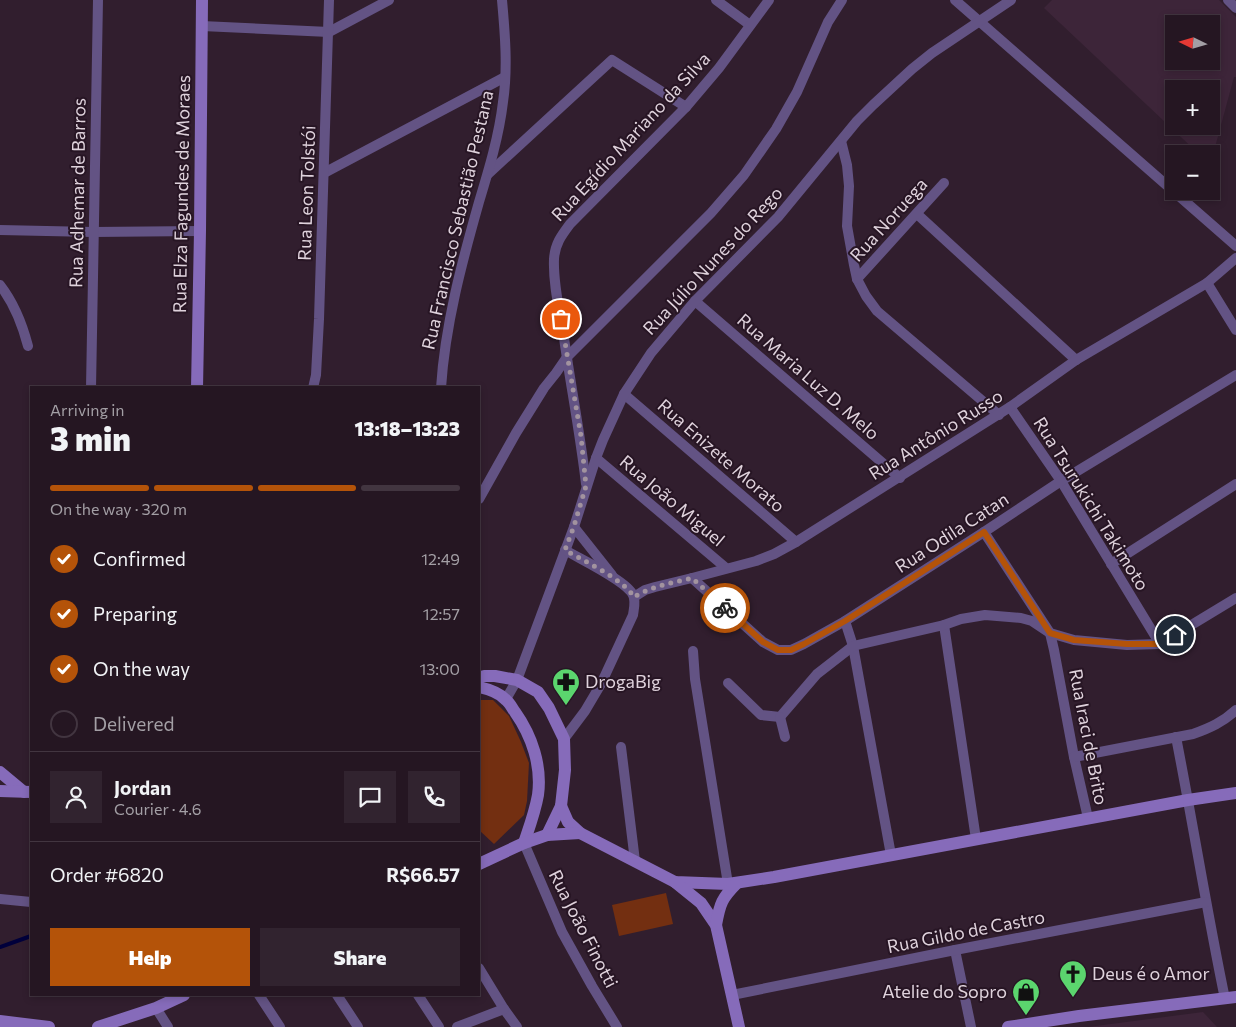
<!DOCTYPE html>
<html lang="en">
<head>
<meta charset="utf-8">
<style>
  body { margin:0; font-family:Commissioner,sans-serif; background:#31232f; color:#f1f3f6; height:100vh; display:flex; flex-direction:column; font-size:19px; white-space:nowrap }
  * { box-sizing:border-box; margin:0 }
  p { font-size:16px; color:#a39fa5 }
  .icon { flex:none; width:28px; height:28px; fill:none; stroke:currentColor; stroke-width:2; stroke-linecap:round; stroke-linejoin:round }
  .map { position:relative; flex:1; overflow:hidden }
  .drawer { position:absolute; left:30px; top:386px; width:450px; height:610px; display:flex; flex-direction:column; background:#251622; border-radius:0px; box-shadow:0 2px 8px #0003,0 0 0 1px #423540 }
  .drawer>* { flex:none }
  .needle { width:32px; rotate:275deg }
  .buttons { position:absolute; left:1165px; top:15px; display:grid; gap:10px }
  .buttons a { display:grid; place-items:center; width:55px; height:55px; border-radius:0px; background:#251622; box-shadow:0 2px 8px #0003,0 0 0 1px #423540; font-size:25px }
  .pin { position:absolute; display:grid; place-items:center; width:42px; height:42px; color:#fff; margin:-21px; border:2px solid #fff; border-radius:50%; box-shadow:0 1px 5px #0007 }
  .courier { position:absolute; display:grid; place-items:center; width:50px; height:50px; margin:-25px; border:4px solid #b45309; border-radius:50%; background:#fff; color:#222; box-shadow:0 1px 6px #0007 }
  .head em { font-style:normal; font-weight:800 }
  .head div { display:flex; flex-direction:column-reverse }
  .head { display:flex; align-items:center; justify-content:space-between; height:85px; padding:0 20px }
  h1 { font-size:32px; font-weight:800; line-height:38px }
  .bar { display:grid; grid-template-columns:repeat(4,1fr); gap:8px 5px; align-content:center; height:60px; padding:0 20px }
  .bar i { height:6px; border-radius:4px; background:#423540 }
  .bar .current { background:#b45309 }
  .bar p { grid-column:span 4 }
  .line { display:flex; align-items:center; gap:12px; padding:0 20px; border-top:1px solid #423540 }
  .line div { flex:1 }
  .round { display:grid; place-items:center; flex:none; width:52px; height:52px; border-radius:0px; background:#31232f }
  ol { padding:0 20px; list-style:none }
  li { display:flex; align-items:center; gap:15px; height:55px }
  li p { margin-inline-start:auto }
  li .icon { padding:5px; border-radius:50%; background:#b45309; color:#fff; stroke-width:4 }
  li:last-child { color:#a39fa5 }
  li i { width:28px; height:28px; border:2px solid #423540; border-radius:50% }
  .cta { display:flex; gap:10px; margin-top:auto; padding:10px 20px }
  .cta a { flex:1; height:58px; border-radius:0px; background:#b45309; color:#fff; font-size:20px; font-weight:800; line-height:58px; text-align:center }
  .cta a+a { background:#31232f; color:#f1f3f6 }
  .map>svg:first-child { display:block }
</style>
</head>
<body>
<div class="map">
<svg width="1236" height="1027" viewBox="0 0 1236 1027">
  <rect width="100%" height="100%" fill="#311e2e"/>
  <g fill="#3d2539" fill-rule="evenodd">
    <path d="M 1052,0 L 1219,0 L 1236,17 L 1236,77 L 1234,77 L 1211,162 L 1211,154 L 1199,154 L 1044,8 ZM 1174,24 L 1211,24 L 1211,61 L 1174,61 ZM 1174,89 L 1211,89 L 1211,126 L 1174,126 Z"/>
    <polygon points="1203,1012 1217,1027 1088,1027"/>
  </g>
  <g fill="#732f11">
    <polygon points="479,700 493,700 509,716 521,742 529,763 527,801 524,815 494,844 479,830"/>
    <polygon points="666,893 673,924 619,936 612,905"/>
  </g>
  <g fill="none" stroke-linecap="round" stroke-linejoin="round">
    <polyline stroke="#00003b" stroke-width="4" points="0,947 31,936"/>
    <g stroke="#635384" stroke-width="10">
      <polyline points="716,0 750,25"/>
      <polyline points="955,0 1236,246"/>
      <polyline points="1228,0 1236,8"/>
      <polyline points="202,26 329,32 389,0"/>
      <polyline points="841,141 847,165 849,186 847,226 854,265 857,279 866,296 877,311 999,415"/>
      <polyline points="324,173 505,77"/>
      <polyline points="488,174 612,60 686,107"/>
      <polyline points="917,214 1076,360"/>
      <polyline points="0,230 93,232 200,231"/>
      <polyline points="857,279 944,183"/>
      <polyline points="1207,283 1236,330"/>
      <path d="M 0,285 C 14,303 22,323 28,346"/>
      <polyline points="695,301 900,478"/>
      <polyline points="91,388 98,0"/>
      <polyline points="313,388 316,375 319,319 329,0"/>
      <path d="M 441,388 C 445,325 462,262 479,202 C 489,169 499,136 503,102 C 508,69 505,33 502,0"/>
      <polyline points="624,394 796,542"/>
      <polyline points="1010,407 1061,481 1160,644"/>
      <polyline points="596,458 726,568"/>
      <path d="M 586,484 C 580,432 570,382 563,331 C 559,308 553,283 554,259 C 555,244 561,236 570,224 L 686,107 L 719,68 L 769,0"/>
      <polyline points="479,499 516,433 544,388 556,373 567,357 711,213 744,175 776,129 797,92 828,22 842,0"/>
      <polyline points="574,527 612,575"/>
      <polyline points="984,532 1050,633 1054,650 1074,757 1088,818"/>
      <polyline points="1111,564 1236,484"/>
      <polyline points="692,578 763,642 778,650 791,650 804,644 845,621 984,532 1061,481 1236,375"/>
      <polyline points="634,597 645,590 655,587 692,578 756,561 774,554 796,542 1010,407 1076,360 1207,283 1236,258"/>
      <polyline points="845,621 853,646 891,855"/>
      <polyline points="944,625 976,839"/>
      <polyline points="693,651 695,679 728,884"/>
      <polyline points="728,683 761,715 780,717 817,674 853,646 944,625 961,619 985,615 1021,618 1032,621 1050,633 1074,640 1127,645 1160,644 1236,598"/>
      <polyline points="506,699 517,680 574,527 596,458 603,440 624,394 651,353 695,301 778,217 857,121 873,105 912,69 932,53 1011,0"/>
      <polyline points="780,717 785,737"/>
      <path d="M 1176,737 C 1193,824 1207,912 1225,999"/>
      <path d="M 564,739 L 585,711 L 601,684 L 633,615 C 634,608 636,601 633,595 C 627,581 580,559 565,550"/>
      <polyline points="621,747 635,861"/>
      <path d="M 1074,757 L 1193,734 C 1210,728 1223,722 1236,710"/>
      <polyline points="524,843 562,932 592,986 617,1027"/>
      <polyline points="0,899 31,902"/>
      <polyline points="955,950 971,1027"/>
      <polyline points="479,968 504,1009 517,1027"/>
      <polyline points="259,995 280,1027"/>
      <polyline points="337,995 358,1027"/>
      <polyline points="418,995 439,1027"/>
      <polyline points="732,995 955,950 1206,902"/>
      <polyline points="156,1008 168,1027"/>
      <polyline points="457,1027 504,1009"/>
    </g>
    <g stroke="#866bba" stroke-width="12">
      <polyline points="197,388 200,231 202,0"/>
      <polyline points="479,678 484,676 495,676 517,680 538,692 549,708 564,739 565,770 561,806 547,835"/>
      <path d="M 479,687 C 488,689 500,693 506,700 C 510,703 512,708 515,712 C 532,736 542,766 538,795 C 535,812 529,828 524,843"/>
      <polyline points="0,772 24,792"/>
      <polyline points="0,791 31,792"/>
      <polyline points="561,806 568,822 580,833 675,882 728,884 774,877 1188,800 1236,793"/>
      <polyline points="479,864 524,843 547,835 580,833"/>
      <polyline points="675,882 701,903 716,925 739,1027"/>
      <path d="M 716,925 C 720,903 722,898 737,883"/>
      <polyline points="0,1021 49,1027"/>
      <polyline points="98,1027 156,1008 184,995"/>
      <polyline points="1008,1027 1079,1016 1236,997"/>
    </g>
  </g>
  <g fill="none" stroke-linecap="round" stroke-linejoin="round">
    <path stroke="#a2939f" stroke-width="5" stroke-dasharray="0 9" d="M 561,319 L 581,436 L 586,486 L 574,526 L 565,550 C 584,561 623,579 634,597 C 652,586 672,583 692,578 L 725,608"/>
    <polyline stroke="#b45309" stroke-width="6" points="725,608 763,642 778,650 791,650 804,644 845,621 984,532 1050,633 1074,640 1127,644 1160,644 1175,635"/>
  </g>
  <defs>
    <g id="pharmacy-pin" transform="scale(1.4375)"><path d="M0 17L-7.5 6A9.5 9.5 0 1 1 7.5 6Z" fill="#5bd56e" stroke="#271524"/><path d="M-2-6h4v4h4v4h-4v4h-4v-4h-4v-4h4Z" fill="#111"/></g>
    <g id="church-pin" transform="scale(1.4375)"><path d="M0 17L-7.5 6A9.5 9.5 0 1 1 7.5 6Z" fill="#5bd56e" stroke="#271524"/><path d="M-1.2-6h2.4v3.5h3.3v2.4h-3.3V6h-2.4V-.1h-3.3v-2.4h3.3Z" fill="#111"/></g>
    <g id="shop-pin" transform="scale(1.4375)"><path d="M0 17L-7.5 6A9.5 9.5 0 1 1 7.5 6Z" fill="#5bd56e" stroke="#271524"/><path d="M-5-2.5h2.3a2.7 3.5 0 0 1 5.4 0H5L5.5 6h-11ZM-1.5-2.5h3a1.5 2.3 0 0 0-3 0Z" fill="#111"/></g>
  </defs>
  <g fill-rule="evenodd">
    <use href="#pharmacy-pin" x="566" y="682"/>
    <use href="#church-pin" x="1073" y="974"/>
    <use href="#shop-pin" x="1026" y="992"/>
  </g>
  <g text-anchor="middle" stroke-width="4" stroke-linejoin="round" paint-order="stroke">
    <g font-size="18" fill="#dfd2dc" stroke="#271524">
      <text transform="translate(631 137) rotate(-47)" y="6">Rua Egídio Mariano da Silva</text>
      <text transform="translate(78 193) rotate(-89)" y="6">Rua Adhemar de Barros</text>
      <text transform="translate(307 193) rotate(-88)" y="6">Rua Leon Tolstói</text>
      <text transform="translate(182 194) rotate(-89)" y="6">Rua Elza Fagundes de Moraes</text>
      <text transform="translate(458 220) rotate(-77)" y="6">Rua Francisco Sebastião Pestana</text>
      <text transform="translate(889 220) rotate(-48)" y="6">Rua Noruega</text>
      <text transform="translate(713 261) rotate(-47)" y="6">Rua Júlio Nunes do Rego</text>
      <text transform="translate(808 377) rotate(41)" y="6">Rua Maria Luz D. Melo</text>
      <text transform="translate(936 435) rotate(-32)" y="6">Rua Antônio Russo</text>
      <text transform="translate(721 456) rotate(41)" y="6">Rua Enizete Morato</text>
      <text transform="translate(672 501) rotate(40)" y="6">Rua João Miguel</text>
      <text transform="translate(1091 504) rotate(58)" y="6">Rua Tsurukichi Takimoto</text>
      <text transform="translate(952 533) rotate(-33)" y="6">Rua Odila Catan</text>
      <text transform="translate(1088 737) rotate(79)" y="6">Rua Iraci de Brito</text>
      <text transform="translate(583 929) rotate(63)" y="6">Rua João Finotti</text>
      <text transform="translate(966 932) rotate(-11)" y="6">Rua Gildo de Castro</text>
    </g>
    <g font-size="18" fill="#dfd2dc" stroke="#271524" text-anchor="start">
      <text x="585" y="688">DrogaBig</text>
      <text x="1092" y="980">Deus é o Amor</text>
      <text x="1007" y="998" text-anchor="end">Atelie do Sopro</text>
    </g>
  </g>
</svg>
<div class="buttons">
<a><svg class="needle" viewBox="-14 -14 28 28"><path d="M0-13l5 13h-10z" fill="#e53935"/><path d="M0 13l5-13h-10z" fill="#a39fa5"/></svg></a>
<a>+</a>
<a>−</a>
</div>
<div class="pin" style="left:561px;top:319px;background:#ea580c"><svg class="icon" aria-label="bag" viewBox="0 0 24 24"><path d="M5 8h14l-1 12H6zM9 8a3 3 0 0 1 6 0"/></svg></div>
<div class="pin" style="left:1175px;top:635px;background:#1f2937"><svg class="icon" aria-label="home" viewBox="0 0 24 24"><path d="M3 11l9-7 9 7M6 9v11h12V9"/></svg></div>
<div class="courier" style="left:725px;top:608px"><svg class="icon" aria-label="bike" viewBox="0 0 24 24"><circle cx="6" cy="16" r="4"/><circle cx="18" cy="16" r="4"/><path d="M6 16l4-8h5l3 8M10 8l3 8H6M13 5h3"/></svg></div>
<section class="drawer">
<div class="head"><div><h1>3 min</h1><p>Arriving in</p></div><em>13:18–13:23</em></div>
<div class="bar"><i class="current"></i><i class="current"></i><i class="current"></i><i></i><p>On the way · 320 m</p></div>
<ol>
<li><svg class="icon" aria-label="check" viewBox="0 0 24 24"><path d="M5 12l5 5 9-10"/></svg>Confirmed<p>12:49</p></li>
<li><svg class="icon" aria-label="check" viewBox="0 0 24 24"><path d="M5 12l5 5 9-10"/></svg>Preparing<p>12:57</p></li>
<li><svg class="icon" aria-label="check" viewBox="0 0 24 24"><path d="M5 12l5 5 9-10"/></svg>On the way<p>13:00</p></li>
<li><i></i>Delivered</li>
</ol>
<div class="line" style="height:90px"><a class="round"><svg class="icon" aria-label="person" viewBox="0 0 24 24"><circle cx="12" cy="8" r="4"/><path d="M4 21q1-7 8-7t8 7"/></svg></a><div><b>Jordan</b><p>Courier · 4.6</p></div><a class="round"><svg class="icon" aria-label="chat" viewBox="0 0 24 24"><path d="M4 5h16v11H9l-5 4z"/></svg></a><a class="round"><svg class="icon" aria-label="phone" viewBox="0 0 24 24"><path d="M5 4h4l2 5-3 2q2 4 5 5l2-3 5 2v4C11 20 4 13 5 4z"/></svg></a></div>
<div class="line" style="height:65px"><div>Order #6820</div><b>R$66.57</b></div>
<div class="cta"><a>Help</a><a>Share</a></div>
</section>
</div>
</body>
</html>
